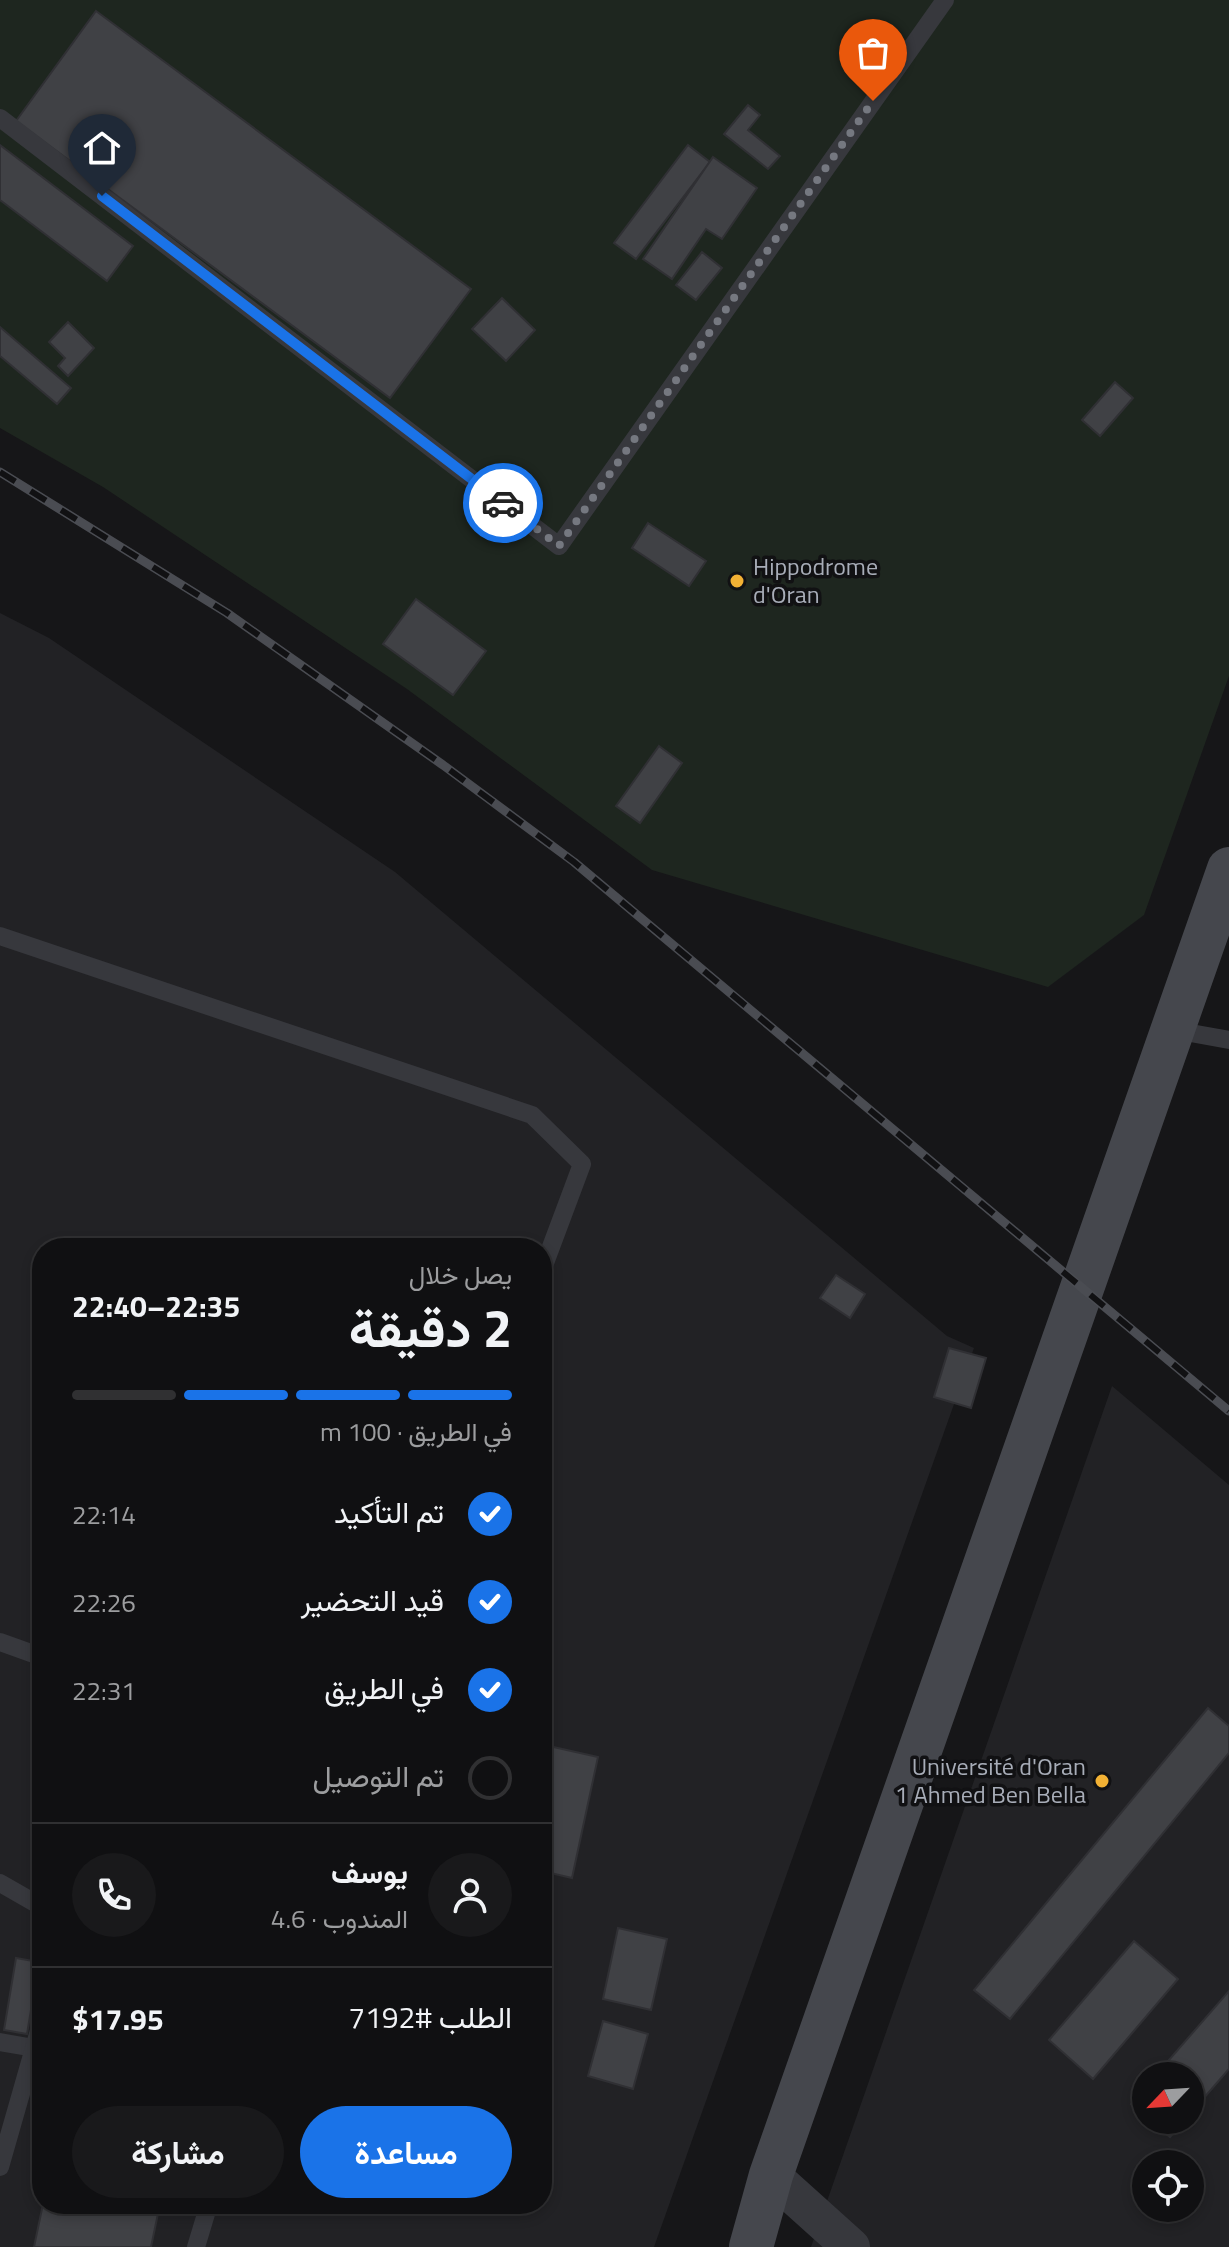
<!DOCTYPE html>
<html lang="ar">
<head>
<meta charset="utf-8">
<style>
  body { margin:0; font-family:"Titillium Web",Vazirmatn,sans-serif; background:#19191b; color:#f1f3f6; direction:rtl; height:100vh; display:flex; flex-direction:column; font-size:30px; white-space:nowrap }
  * { box-sizing:border-box; margin:0 }
  p { font-size:26px; color:#9c9d9f }
  .icon { flex:none; width:44px; height:44px; fill:none; stroke:currentColor; stroke-width:2; stroke-linecap:round; stroke-linejoin:round }
  .map { position:relative; flex:1; overflow:hidden; direction:ltr }
  .side { position:absolute; left:32px; top:1238px; width:520px; height:976px; display:flex; flex-direction:column; background:#101012; border-radius:32px; box-shadow:0 4px 12px #0003,0 0 0 2px #303032; direction:rtl }
  .side>* { flex:none }
  .needle { width:52px; rotate:245deg }
  .buttons { position:absolute; left:1132px; top:2062px; display:grid; gap:16px }
  .buttons a { display:grid; place-items:center; width:72px; height:72px; border-radius:50%; background:#101012; box-shadow:0 4px 12px #0003,0 0 0 2px #303032; font-size:40px }
  .pin { position:absolute; display:grid; place-items:center; width:68px; height:68px; color:#fff; margin:-82px -34px; border-radius:50% 50% 50% 0; rotate:-45deg; box-shadow:0 0 8px #0007 }
  .pin .icon { rotate:45deg }
  .courier { position:absolute; display:grid; place-items:center; width:80px; height:80px; margin:-40px; border:6px solid #1a73e8; border-radius:50%; background:#fff; color:#222; box-shadow:0 2px 10px #0007 }
  .summary em { font-style:normal; font-weight:700 }
  .summary div { display:flex; flex-direction:column-reverse }
  .summary { display:flex; align-items:center; justify-content:space-between; height:136px; padding:0 40px }
  h1 { font-size:52px; font-weight:700; line-height:60px }
  .bar { display:grid; grid-template-columns:repeat(4,1fr); gap:12px 8px; align-content:center; height:96px; padding:0 40px }
  .bar i { height:10px; border-radius:6px; background:#303032 }
  .bar .active { background:#1a73e8 }
  .bar p { grid-column:span 4 }
  .line { display:flex; align-items:center; gap:20px; padding:0 40px; border-top:2px solid #303032 }
  .line div { flex:1 }
  .round { display:grid; place-items:center; flex:none; width:84px; height:84px; border-radius:42px; background:#19191b }
  ol { padding:0 40px; list-style:none }
  li { display:flex; align-items:center; gap:24px; height:88px }
  li p { margin-inline-start:auto }
  li .icon { padding:8px; border-radius:50%; background:#1a73e8; color:#fff; stroke-width:4 }
  li:last-child { color:#9c9d9f }
  li i { width:44px; height:44px; border:4px solid #303032; border-radius:50% }
  .button { display:flex; gap:16px; margin-top:auto; padding:16px 40px }
  .button a { flex:1; height:92px; border-radius:48px; background:#1a73e8; color:#fff; font-size:32px; font-weight:700; line-height:92px; text-align:center }
  .button a+a { background:#19191b; color:#f1f3f6 }
  .map>svg:first-child { display:block }
</style>
</head>
<body>
<div class="map">
<svg width="1229" height="2247" viewBox="0 0 1229 2247">
  <rect width="100%" height="100%" fill="#161618"/>
  <g fill="#222225" fill-rule="evenodd">
    <path d="M 0,613 L 49,638 L 395,872 L 947,1336 L 974,1348 L 654,2247 L 0,2247 ZM 42,1248 L 542,1248 L 542,2204 L 42,2204 Z"/>
    <path d="M 1112,1386 L 1229,1485 L 1229,2247 L 811,2247 ZM 1146,2076 L 1190,2076 L 1190,2120 L 1146,2120 ZM 1146,2164 L 1190,2164 L 1190,2208 L 1146,2208 Z"/>
  </g>
  <polygon fill="#1e261f" points="0,0 1229,0 1229,676 1144,915 1048,987 652,870 407,689 103,487 0,428"/>
  <g fill="#404145" stroke="#303034" stroke-width="2">
    <polygon points="96,11 471,289 390,398 16,121"/>
    <polygon points="748,105 760,115 748,130 780,156 768,169 724,134"/>
    <polygon points="0,145 133,246 107,281 0,200"/>
    <polygon points="688,145 710,162 636,259 614,243"/>
    <polygon points="713,157 757,188 722,239 706,229 672,279 643,259"/>
    <polygon points="702,252 722,268 696,300 676,285"/>
    <polygon points="502,298 535,330 506,361 472,329"/>
    <polygon points="68,322 94,348 68,376 58,366 65,358 49,342"/>
    <polygon points="0,327 71,388 57,404 0,356"/>
    <polygon points="1115,382 1133,398 1100,436 1082,420"/>
    <polygon points="648,523 706,561 689,586 632,548"/>
    <polygon points="416,599 486,651 453,695 383,644"/>
    <polygon points="659,746 682,763 640,823 616,806"/>
    <polygon points="836,1275 865,1294 850,1318 820,1298"/>
    <polygon points="949,1348 986,1358 971,1408 934,1397"/>
    <polygon points="1208,1708 1229,1726 1229,1753 1010,2019 974,1990"/>
    <polygon points="549,1746 598,1757 572,1878 542,1871 542,1777"/>
    <polygon points="618,1928 667,1939 651,2010 603,1999"/>
    <polygon points="1134,1941 1178,1979 1093,2079 1049,2040"/>
    <polygon points="16,1958 39,1962 27,2034 4,2030"/>
    <polygon points="1229,1991 1229,2069 1190,2114 1190,2076 1155,2076"/>
    <polygon points="603,2021 648,2034 633,2089 588,2076"/>
    <polygon points="1146,2087 1146,2116 1131,2104"/>
    <polygon points="1150,2120 1185,2120 1170,2137"/>
    <polygon points="43,2204 160,2204 151,2247 34,2247"/>
  </g>
  <g fill="none" stroke-linecap="round" stroke-linejoin="round">
    <g stroke="#37383d" stroke-width="18">
      <polyline points="0,118 559,546 945,0"/>
      <polyline points="0,936 532,1115 582,1164 542,1271"/>
      <polyline points="1174,1030 1229,1040"/>
      <polyline points="0,1642 42,1657"/>
      <polyline points="0,1883 42,1907"/>
      <polyline points="0,2042 34,2048"/>
      <polyline points="0,2167 42,2020"/>
      <polyline points="196,2247 209,2204"/>
    </g>
    <polyline stroke="#37383d" stroke-width="38" points="771,2175 851,2247"/>
    <polyline stroke="#45474d" stroke-width="44" points="751,2247 771,2175 1229,869"/>
    <g stroke="#4a4c52" stroke-width="9">
      <polyline id="rail" points="0,472 227,613 443,765 574,862 1229,1411"/>
    </g>
    <use href="#rail" stroke="#111113" stroke-width="6" stroke-dasharray="18" stroke-linecap="butt"/>
  </g>
  <g fill="none" stroke-linecap="round" stroke-linejoin="round">
    <polyline stroke="#757880" stroke-width="8" stroke-dasharray="0 14.4" points="503,503 559,546 873,101"/>
    <polyline stroke="#1a73e8" stroke-width="10" points="102,196 503,503"/>
  </g>
  <g fill="#f2b134" stroke="#111113" stroke-width="3">
    <circle cx="737" cy="581" r="8"/>
    <circle cx="1102" cy="1781" r="8"/>
  </g>
  <g text-anchor="middle" stroke-width="7" stroke-linejoin="round" paint-order="stroke">
    <g font-size="24" fill="#a8adb8" stroke="#111113" text-anchor="start">
      <text x="753" y="575">Hippodrome<tspan x="753" dy="28">d'Oran</tspan></text>
      <text x="1086" y="1775" text-anchor="end">Université d'Oran<tspan x="1086" dy="28">1 Ahmed Ben Bella</tspan></text>
    </g>
  </g>
</svg>
<div class="buttons">
<a><svg class="needle" viewBox="-14 -14 28 28"><path d="M0-13l5 13h-10z" fill="#e53935"/><path d="M0 13l5-13h-10z" fill="#9c9d9f"/></svg></a>
<a><svg class="icon" aria-label="locate" viewBox="0 0 24 24"><circle cx="12" cy="12" r="6"/><path d="M12 2v4M12 18v4M2 12h4M18 12h4"/></svg></a>
</div>
<div class="pin" style="left:873px;top:101px;background:#ea580c"><svg class="icon" aria-label="bag" viewBox="0 0 24 24"><path d="M5 8h14l-1 12H6zM9 8a3 3 0 0 1 6 0"/></svg></div>
<div class="pin" style="left:102px;top:196px;background:#1f2937"><svg class="icon" aria-label="home" viewBox="0 0 24 24"><path d="M3 11l9-7 9 7M6 9v11h12V9"/></svg></div>
<div class="courier" style="left:503px;top:503px"><svg class="icon" aria-label="car" viewBox="0 0 24 24"><path d="M5 17H2v-5l4-1 3-4h7l3 4 3 1v5h-3M9 17h6M6 11h13"/><circle cx="7" cy="17" r="2"/><circle cx="17" cy="17" r="2"/></svg></div>
<section class="side">
<div class="summary"><div><h1>2 دقيقة</h1><p>يصل خلال</p></div><em>22:35–22:40</em></div>
<div class="bar"><i class="active"></i><i class="active"></i><i class="active"></i><i></i><p>في الطريق · 100 m</p></div>
<ol>
<li><svg class="icon" aria-label="check" viewBox="0 0 24 24"><path d="M5 12l5 5 9-10"/></svg>تم التأكيد<p>22:14</p></li>
<li><svg class="icon" aria-label="check" viewBox="0 0 24 24"><path d="M5 12l5 5 9-10"/></svg>قيد التحضير<p>22:26</p></li>
<li><svg class="icon" aria-label="check" viewBox="0 0 24 24"><path d="M5 12l5 5 9-10"/></svg>في الطريق<p>22:31</p></li>
<li><i></i>تم التوصيل</li>
</ol>
<div class="line" style="height:144px"><a class="round"><svg class="icon" aria-label="person" viewBox="0 0 24 24"><circle cx="12" cy="8" r="4"/><path d="M4 21q1-7 8-7t8 7"/></svg></a><div><b>يوسف</b><p>المندوب · 4.6</p></div><a class="round"><svg class="icon" aria-label="phone" viewBox="0 0 24 24"><path d="M5 4h4l2 5-3 2q2 4 5 5l2-3 5 2v4C11 20 4 13 5 4z"/></svg></a></div>
<div class="line" style="height:104px"><div>الطلب #7192</div><b>$17.95</b></div>
<div class="button"><a>مساعدة</a><a>مشاركة</a></div>
</section>
</div>
</body>
</html>
